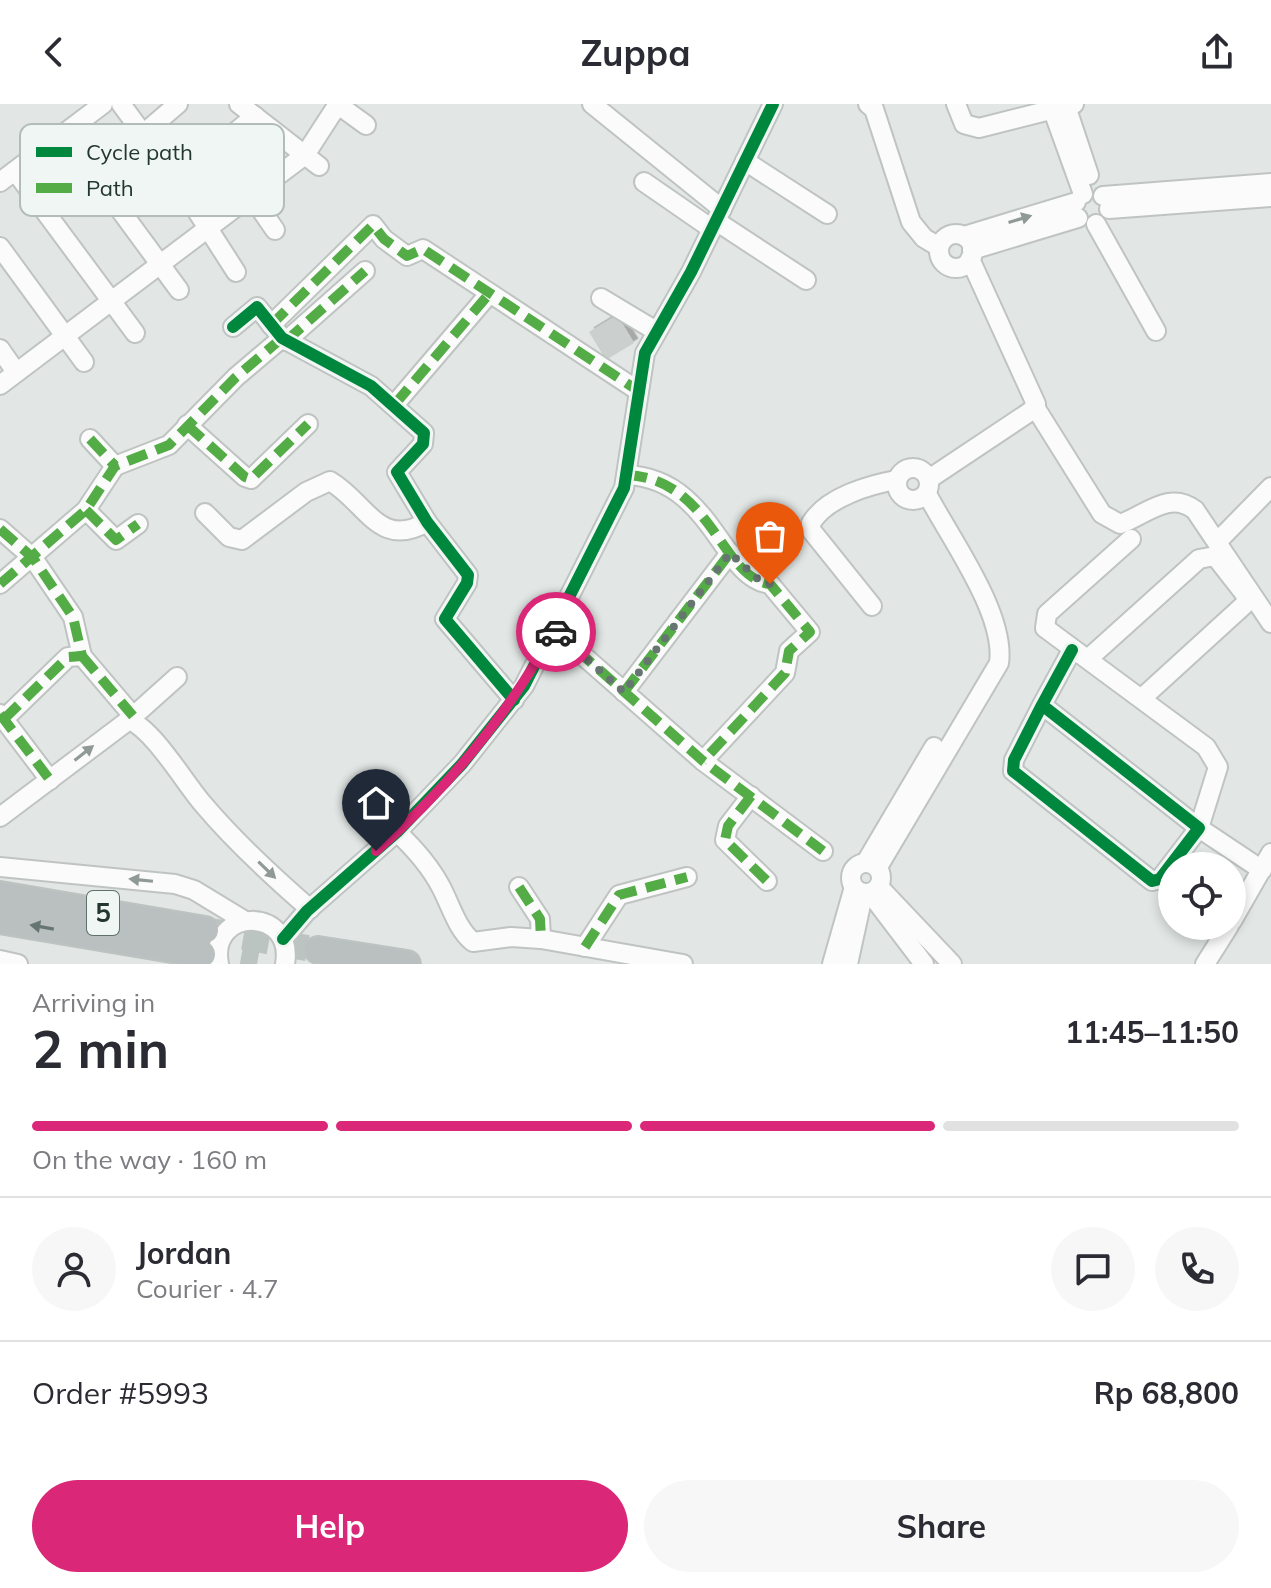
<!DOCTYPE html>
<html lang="en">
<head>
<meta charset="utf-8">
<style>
  body { margin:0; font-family:Mulish,sans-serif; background:#f7f7f7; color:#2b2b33; height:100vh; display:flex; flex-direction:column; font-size:30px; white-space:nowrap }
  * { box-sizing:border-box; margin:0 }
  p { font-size:26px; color:#7c7c81 }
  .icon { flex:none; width:44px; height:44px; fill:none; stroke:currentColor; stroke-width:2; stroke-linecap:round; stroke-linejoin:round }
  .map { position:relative; height:860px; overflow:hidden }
  .drawer { display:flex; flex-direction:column; background:#fff; flex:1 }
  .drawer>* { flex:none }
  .controls { position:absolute; left:1158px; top:748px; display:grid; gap:16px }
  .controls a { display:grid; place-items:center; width:88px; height:88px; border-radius:50%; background:#fff; box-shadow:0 4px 12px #0003; font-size:40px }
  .pin { position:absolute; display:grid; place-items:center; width:68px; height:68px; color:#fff; margin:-82px -34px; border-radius:50% 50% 50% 0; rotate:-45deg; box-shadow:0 0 8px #0007 }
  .pin .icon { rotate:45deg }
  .courier { position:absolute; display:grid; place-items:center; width:80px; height:80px; margin:-40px; border:6px solid #db2777; border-radius:50%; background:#fff; color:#222; box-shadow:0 2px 10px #0007 }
  .overview em { font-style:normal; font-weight:700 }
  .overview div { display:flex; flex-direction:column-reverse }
  .overview { display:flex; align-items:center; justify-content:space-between; height:136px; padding:0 32px }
  h1 { font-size:52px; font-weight:700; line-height:60px }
  .bar { display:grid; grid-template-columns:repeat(4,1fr); gap:12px 8px; align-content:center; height:96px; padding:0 32px }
  .bar i { height:10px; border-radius:6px; background:#e1e1e2 }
  .bar .selected { background:#db2777 }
  .bar p { grid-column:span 4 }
  .line { display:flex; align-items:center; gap:20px; padding:0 32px; border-top:2px solid #e1e1e2 }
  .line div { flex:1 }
  .round { display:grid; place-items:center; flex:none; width:84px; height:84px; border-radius:42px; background:#f7f7f7 }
  .button { display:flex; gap:16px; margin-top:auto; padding:16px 32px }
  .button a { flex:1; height:92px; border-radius:48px; background:#db2777; color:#fff; font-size:32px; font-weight:700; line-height:92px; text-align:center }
  .button a+a { background:#f7f7f7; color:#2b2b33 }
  header { display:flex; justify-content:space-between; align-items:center; height:104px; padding:0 32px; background:#fff; font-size:36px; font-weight:700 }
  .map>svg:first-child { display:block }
</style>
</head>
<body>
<header><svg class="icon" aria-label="back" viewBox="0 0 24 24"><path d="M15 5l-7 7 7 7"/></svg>Zuppa<svg class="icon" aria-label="share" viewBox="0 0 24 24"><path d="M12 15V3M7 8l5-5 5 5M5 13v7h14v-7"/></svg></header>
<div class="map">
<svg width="1271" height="860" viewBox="0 0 1271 860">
  <defs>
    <filter id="shadow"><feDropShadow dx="4.5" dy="-4.5" stdDeviation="0" flood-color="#0004"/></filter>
  </defs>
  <rect width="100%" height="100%" fill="#e2e7e5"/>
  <polygon fill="#cbd0ce" filter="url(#shadow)" points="617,211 634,239 606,256 589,228"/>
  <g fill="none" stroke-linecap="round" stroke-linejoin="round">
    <g stroke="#bcc4c1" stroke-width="26" stroke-dasharray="26 13" stroke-linecap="butt">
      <polyline points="205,826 318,846"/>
      <polyline points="202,850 257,860"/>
    </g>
    <g stroke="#bfc4c2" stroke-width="22">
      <g id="minor">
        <polyline points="121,0 177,76 236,168"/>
        <polyline points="239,0 319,62"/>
        <polyline points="337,0 366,21"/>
        <polyline points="592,0 722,105"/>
        <polyline points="868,0 874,5 911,118 924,134 939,143"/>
        <polyline points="956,0 964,20 979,24 1074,0"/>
        <polyline points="1066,2 1089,71"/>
        <polyline points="1052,4 1083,90"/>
        <polyline points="144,29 178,0"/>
        <polyline points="65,31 179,186"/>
        <polyline points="745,57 827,110"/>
        <polyline points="15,67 135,229"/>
        <polyline points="177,76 255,12"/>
        <polyline points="0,78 103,0"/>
        <polyline points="644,78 712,125"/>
        <polyline points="1103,92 1271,79"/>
        <polyline points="252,93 275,126"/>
        <polyline points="1109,105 1271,93"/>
        <polyline points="716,117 806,176"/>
        <polyline points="1096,120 1156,227"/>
        <circle cx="956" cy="147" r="17"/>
        <polyline points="964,132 1076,98"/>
        <polyline points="0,143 84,258"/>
        <polyline points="972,146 1078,114"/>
        <polyline points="601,194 656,227"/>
        <polyline points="271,221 373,121 384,135 407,152 423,145 637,286"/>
        <polyline points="233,223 257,203 282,234 371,282 424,329 423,340 397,368 427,418 468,471 467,479 445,515 514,596"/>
        <polyline points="286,237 365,167"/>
        <polyline points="0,245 16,268"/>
        <polyline points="0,281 305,51 338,0"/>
        <polyline points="395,300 489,190"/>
        <path d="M 1035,303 L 1102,410 L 1120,420 C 1146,411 1169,386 1195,406 L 1271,519"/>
        <polyline points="187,321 245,373 251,375 308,320"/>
        <polyline points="90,335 115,362"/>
        <circle cx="913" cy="380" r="16"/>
        <path d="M 627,371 C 712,375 721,474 770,480 L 810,528 L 789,547 L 785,569 L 703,657"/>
        <polyline points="929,375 1031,307 1036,300 970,155"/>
        <polyline points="86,406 116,436 138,420"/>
        <path d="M 205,409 L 229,433 L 242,436 L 306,388 L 330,377 C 367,399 379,446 427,418"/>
        <polyline points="0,425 33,454 73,513 82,552"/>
        <polyline points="1131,435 1047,510 1045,524 1206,643 1218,663 1199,724 1262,766"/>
        <polyline points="1217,438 1271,383"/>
        <polyline points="0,480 86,406 115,362 169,341 236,273 282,234"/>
        <path d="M 872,502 L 811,426 L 811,419 C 827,393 869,381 896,376"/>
        <polyline points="554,526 703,657 823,747"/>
        <polyline points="82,552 133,612"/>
        <polyline points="1089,554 1199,455 1215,452 1247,493 1244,501 1142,594"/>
        <polyline points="624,588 730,449"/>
        <polyline points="1042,601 1014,656 1013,667 1152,777 1160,775 1199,724 1042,601 1072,546"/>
        <polyline points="0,610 50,676"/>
        <polyline points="4,615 68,553 82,552"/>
        <polyline points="129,616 177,573"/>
        <polyline points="751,692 728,722 725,736 767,777"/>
        <path d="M 0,713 L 129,616 C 154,626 184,678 203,700 C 235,738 272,772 310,805"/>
        <path d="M 397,728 C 415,745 430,762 441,783 C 451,802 457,825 473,838 L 511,833 L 541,835 L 683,860"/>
        <polyline points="866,758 934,643"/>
        <circle cx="866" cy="774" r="15"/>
        <polyline points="0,763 175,780 194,786 245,817"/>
        <path d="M 878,763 L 999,559 C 1006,510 950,434 927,390"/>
        <polyline points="519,783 540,815 541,835"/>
        <polyline points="879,783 952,860"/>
        <polyline points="870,789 924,860"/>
        <polyline points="1232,817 1271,749"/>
        <polyline points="283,835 307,807 397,728 462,660 524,582 624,384 645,249 691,168 773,0"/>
        <polyline points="585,843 619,791 687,773"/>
        <polyline points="0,856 18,860"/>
        <path d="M 219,860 C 208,803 295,802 285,860"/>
        <polyline points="832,860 854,783"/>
        <polyline points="848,860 862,796"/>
        <polyline points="1205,860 1229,822"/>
      </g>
    </g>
    <g stroke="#bcc3c1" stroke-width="30">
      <g id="highway">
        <polyline points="0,791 205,826"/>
        <polyline points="0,816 202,850"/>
        <polyline points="318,846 407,860"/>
      </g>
    </g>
    <use href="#minor" stroke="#fbfbfb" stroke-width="18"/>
    <use href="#highway" stroke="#bac0bf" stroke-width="26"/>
    <g stroke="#53ac45" stroke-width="10" stroke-dasharray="20 10" stroke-linecap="butt">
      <polyline points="271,221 373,121 384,135 407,152 423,145 637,286"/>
      <polyline points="286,237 365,167"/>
      <polyline points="395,300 489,190"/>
      <polyline points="187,321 245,373 251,375 308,320"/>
      <polyline points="90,335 115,362"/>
      <path d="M 627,371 C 712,375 721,474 770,480 L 810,528 L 789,547 L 785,569 L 703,657"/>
      <polyline points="86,406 116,436 138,420"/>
      <polyline points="0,425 33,454 73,513 82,552"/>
      <polyline points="0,480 86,406 115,362 169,341 236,273 282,234"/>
      <polyline points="554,526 703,657 823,747"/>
      <polyline points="82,552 133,612"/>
      <polyline points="624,588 730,449"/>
      <polyline points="0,610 50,676"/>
      <polyline points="4,615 68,553 82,552"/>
      <polyline points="751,692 728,722 725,736 767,777"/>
      <polyline points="519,783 540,815 541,835"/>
      <polyline points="585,843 619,791 687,773"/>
    </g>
    <g stroke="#f0f6f3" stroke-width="17">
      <g id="cycleway">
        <polyline points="233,223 257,203 282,234 371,282 424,329 423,340 397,368 427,418 468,471 467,479 445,515 514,596"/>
        <polyline points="1042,601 1014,656 1013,667 1152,777 1160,775 1199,724 1042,601 1072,546"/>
        <polyline points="283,835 307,807 397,728 462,660 524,582 624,384 645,249 691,168 773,0"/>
      </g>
    </g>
    <use href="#cycleway" stroke="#00873e" stroke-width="12"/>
  </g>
  <defs><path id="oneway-solid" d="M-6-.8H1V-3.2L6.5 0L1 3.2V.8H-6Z" transform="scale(2)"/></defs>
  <g fill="#8f9996">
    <use href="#oneway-solid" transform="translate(1020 115) rotate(-17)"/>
    <use href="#oneway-solid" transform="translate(84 649) rotate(-38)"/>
    <use href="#oneway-solid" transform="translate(267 766) rotate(44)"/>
    <use href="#oneway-solid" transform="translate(141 776) rotate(-174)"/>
  </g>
  <use fill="#677571" href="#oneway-solid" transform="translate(42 823) rotate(-170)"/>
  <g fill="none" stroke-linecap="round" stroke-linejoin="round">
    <polyline stroke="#667570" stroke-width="8" stroke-dasharray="0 14.4" points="556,528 624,588 730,449 762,479 770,480"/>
    <path stroke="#db2777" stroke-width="10" d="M 376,747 C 448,684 509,610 554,526 L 556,528"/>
  </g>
  <g text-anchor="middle" stroke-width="7" stroke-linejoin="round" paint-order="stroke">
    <rect fill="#f0f6f3" stroke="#60706b" stroke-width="2" x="87" y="787" width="32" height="44" rx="6"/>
    <g font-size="26" font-weight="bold" fill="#233731">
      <text x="103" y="818">5</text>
    </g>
  </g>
  <rect x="20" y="20" width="264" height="92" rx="12" fill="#f0f6f3" stroke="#b2bdb9" stroke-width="2"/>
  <rect x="36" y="43" width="36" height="10" fill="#00873e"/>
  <rect x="36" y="79" width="36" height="10" fill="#53ac45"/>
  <g font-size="22" fill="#233731">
    <text x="86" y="56">Cycle path</text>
    <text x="86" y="92">Path</text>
  </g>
</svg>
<div class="controls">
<a><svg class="icon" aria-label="locate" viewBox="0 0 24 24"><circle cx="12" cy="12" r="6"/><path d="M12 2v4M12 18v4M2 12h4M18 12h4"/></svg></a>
</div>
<div class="pin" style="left:770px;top:480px;background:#ea580c"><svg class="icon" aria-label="bag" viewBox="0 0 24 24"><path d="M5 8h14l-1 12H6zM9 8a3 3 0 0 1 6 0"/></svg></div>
<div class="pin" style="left:376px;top:747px;background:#1f2937"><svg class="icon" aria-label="home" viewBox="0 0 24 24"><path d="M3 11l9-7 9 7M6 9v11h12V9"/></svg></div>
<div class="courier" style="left:556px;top:528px"><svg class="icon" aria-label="car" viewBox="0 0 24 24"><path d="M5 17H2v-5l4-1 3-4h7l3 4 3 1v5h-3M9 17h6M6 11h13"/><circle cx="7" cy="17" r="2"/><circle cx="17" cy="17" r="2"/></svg></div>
</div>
<section class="drawer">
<div class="overview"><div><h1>2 min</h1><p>Arriving in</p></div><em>11:45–11:50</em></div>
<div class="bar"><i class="selected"></i><i class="selected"></i><i class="selected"></i><i></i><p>On the way · 160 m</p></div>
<div class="line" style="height:144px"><a class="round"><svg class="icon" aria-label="person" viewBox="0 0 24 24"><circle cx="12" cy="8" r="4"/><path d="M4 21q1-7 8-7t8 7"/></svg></a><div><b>Jordan</b><p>Courier · 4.7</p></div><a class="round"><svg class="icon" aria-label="chat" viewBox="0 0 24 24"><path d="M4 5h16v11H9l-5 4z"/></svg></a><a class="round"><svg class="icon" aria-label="phone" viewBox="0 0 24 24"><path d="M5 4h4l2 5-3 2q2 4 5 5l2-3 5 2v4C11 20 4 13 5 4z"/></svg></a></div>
<div class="line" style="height:104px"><div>Order #5993</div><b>Rp 68,800</b></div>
<div class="button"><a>Help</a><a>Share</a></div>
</section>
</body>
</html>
